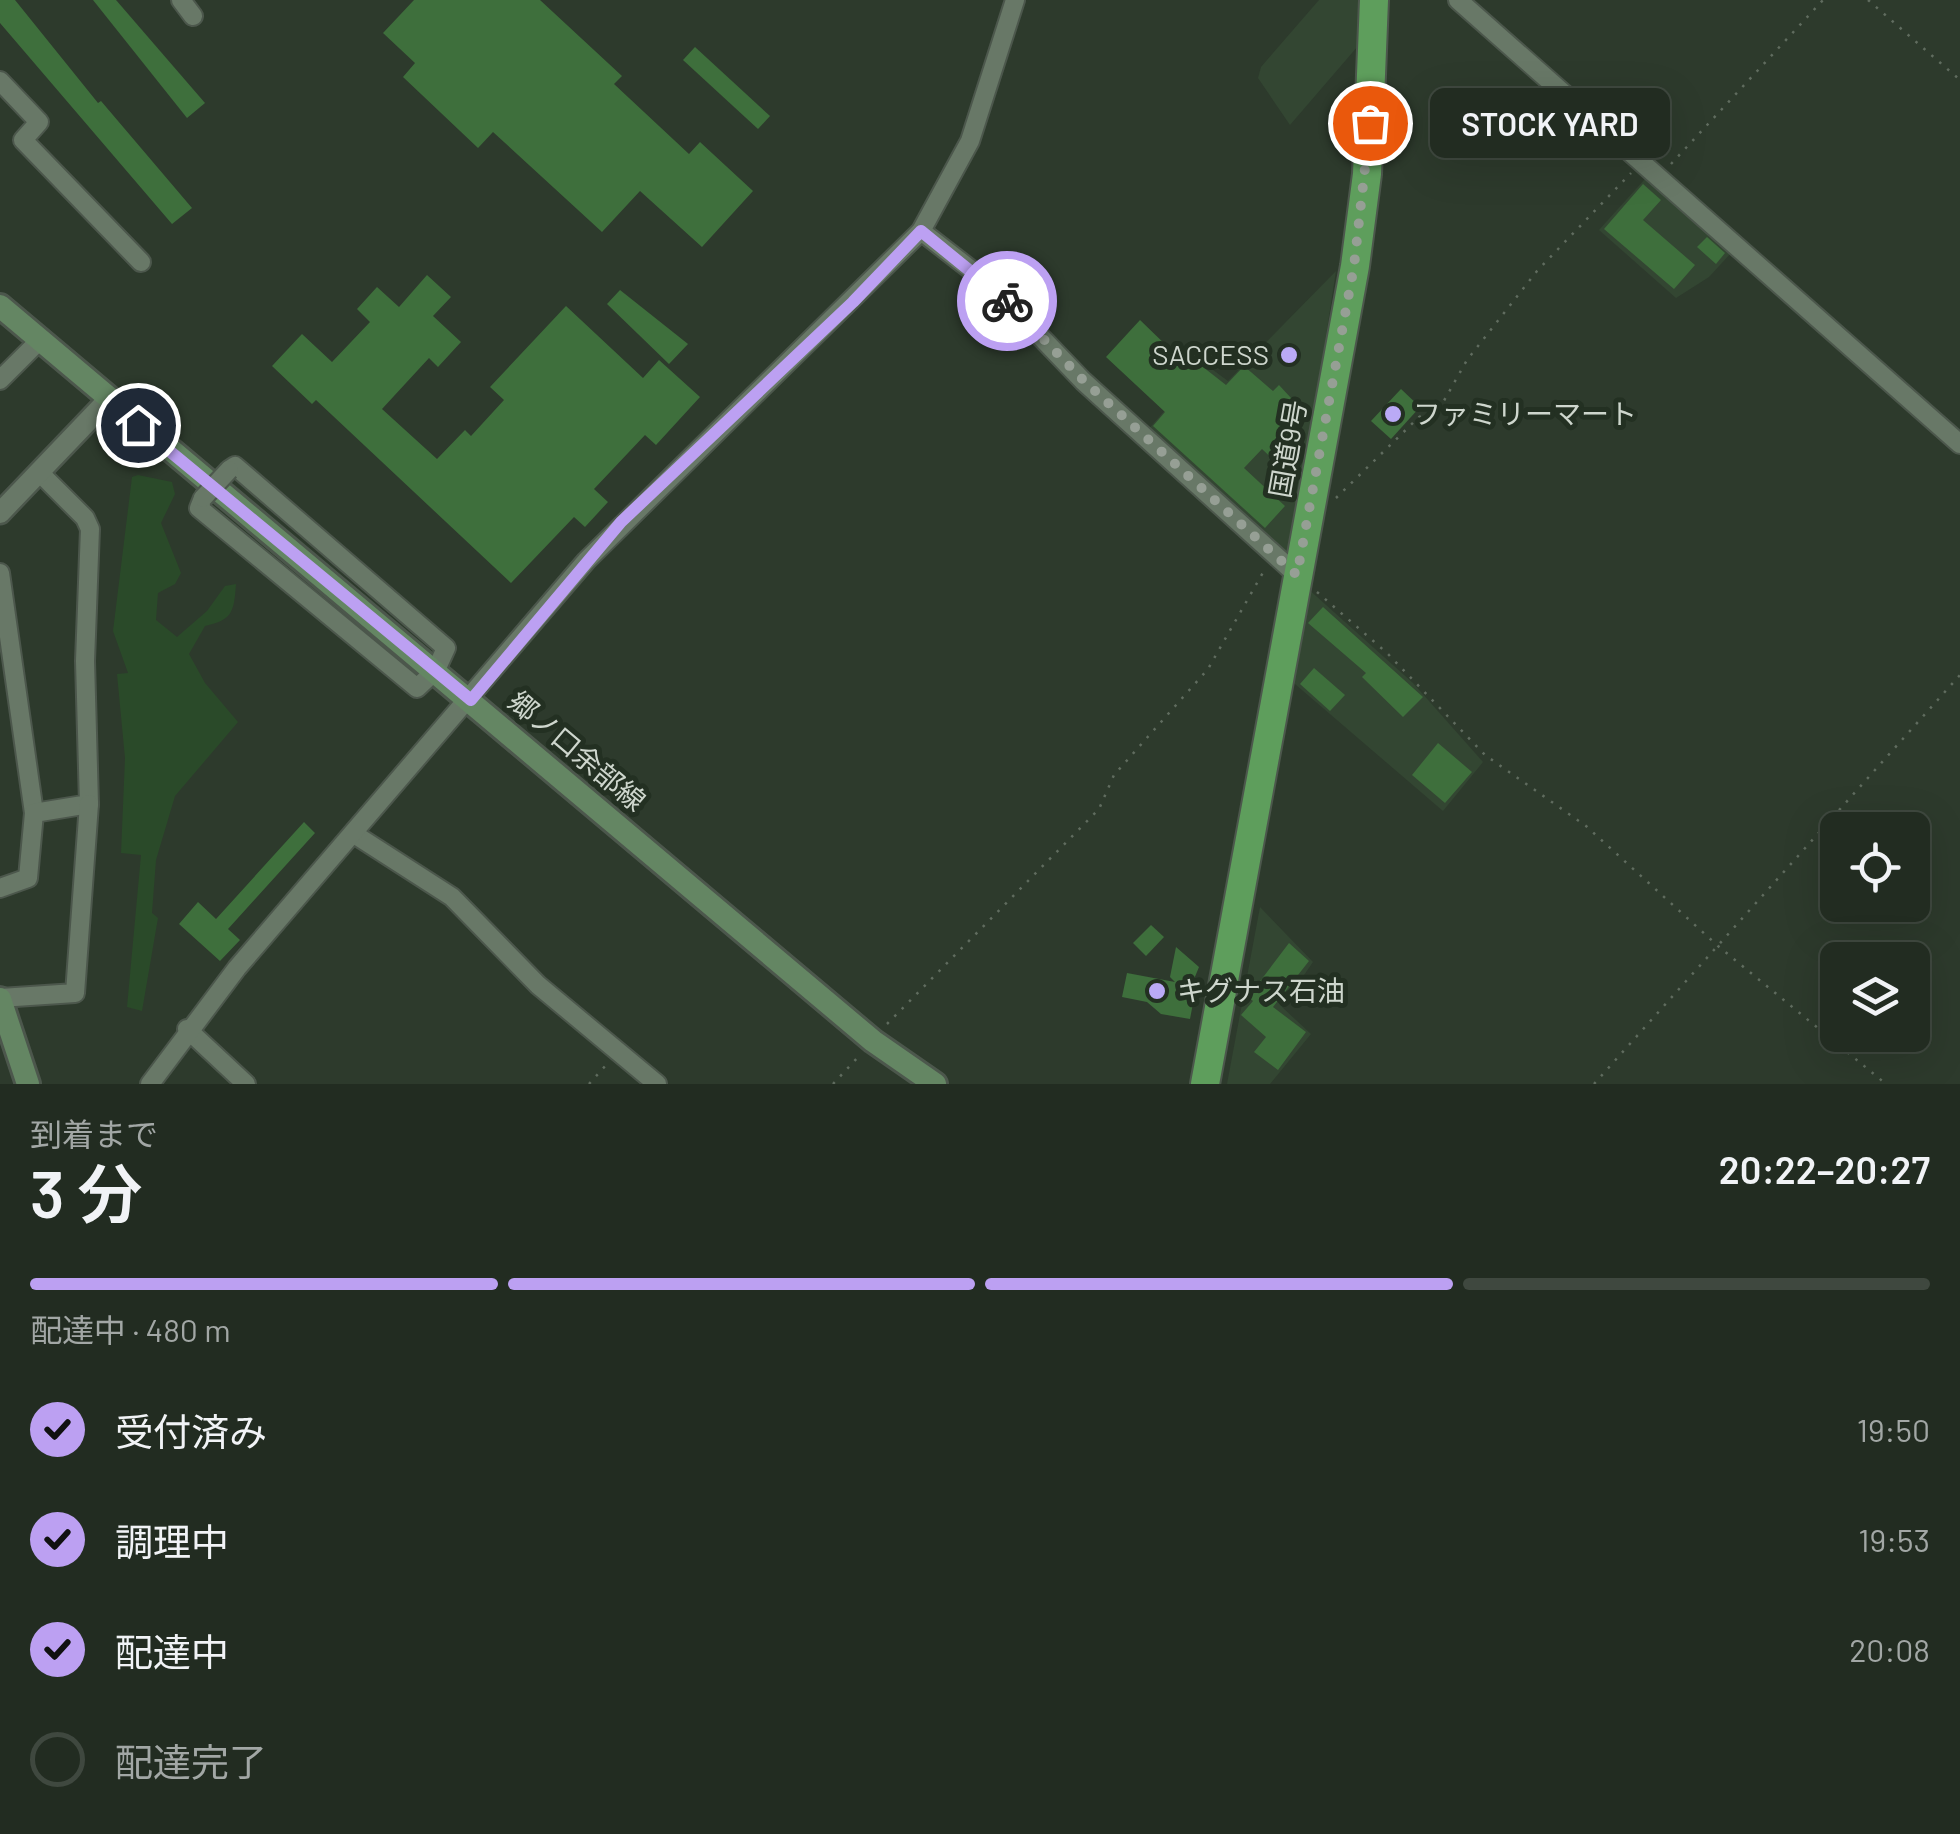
<!DOCTYPE html>
<html lang="ja">
<head>
<meta charset="utf-8">
<style>
  body { margin:0; font-family:Barlow,"Noto Sans JP",sans-serif; background:#2a342a; color:#f1f3f6; height:100vh; display:flex; flex-direction:column; font-size:38px; white-space:nowrap }
  * { box-sizing:border-box; margin:0 }
  p { font-size:32px; color:#a2a7a5 }
  .icon { flex:none; width:55px; height:55px; fill:none; stroke:currentColor; stroke-width:2; stroke-linecap:round; stroke-linejoin:round }
  .map { position:relative; height:1084px; overflow:hidden }
  .drawer { display:flex; flex-direction:column; background:#222c21; flex:1 }
  .drawer>* { flex:none }
  .fabs { position:absolute; left:1820px; top:812px; display:grid; gap:20px }
  .fabs a { display:grid; place-items:center; width:110px; height:110px; border-radius:15px; background:#222c21; box-shadow:0 10px 40px #0002,0 0 0 2px #3f483f; font-size:50px }
  .pin { position:absolute; display:grid; place-items:center; width:85px; height:85px; color:#fff; margin:-42px; border:5px solid #fff; border-radius:50%; box-shadow:0 2px 10px #0007 }
  .courier { position:absolute; display:grid; place-items:center; width:100px; height:100px; margin:-50px; border:8px solid #bca0f2; border-radius:50%; background:#fff; color:#222; box-shadow:0 2px 12px #0007 }
  .bubble { position:absolute; height:70px; border-radius:15px; background:#222c21; box-shadow:0 10px 40px #0002,0 0 0 2px #3f483f; font-size:32px; font-weight:600; line-height:70px; text-align:center }
  .headline em { font-style:normal; font-weight:600 }
  .headline div { display:flex; flex-direction:column-reverse }
  .headline { display:flex; align-items:center; justify-content:space-between; height:170px; padding:0 30px }
  h1 { font-size:65px; font-weight:600; line-height:75px }
  .bar { display:grid; grid-template-columns:repeat(4,1fr); gap:15px 10px; align-content:center; height:120px; padding:0 30px }
  .bar i { height:12px; border-radius:8px; background:#3f483f }
  .bar .active { background:#bca0f2 }
  .bar p { grid-column:span 4 }
  ol { padding:0 30px; list-style:none }
  li { display:flex; align-items:center; gap:30px; height:110px }
  li p { margin-inline-start:auto }
  li .icon { padding:10px; border-radius:50%; background:#bca0f2; color:#111; stroke-width:4 }
  li:last-child { color:#a2a7a5 }
  li i { width:55px; height:55px; border:5px solid #3f483f; border-radius:50% }
  .map>svg:first-child { display:block }
</style>
</head>
<body>
<div class="map">
<svg width="1960" height="1084" viewBox="0 0 1960 1084">
  <rect width="100%" height="100%" fill="#2d3a2c"/>
  <g fill="#334632">
    <polygon points="1319,0 1359,0 1358,46 1290,125 1258,78 1261,67"/>
    <polygon points="1645,179 1731,253 1709,277 1676,298 1599,230"/>
    <polygon points="1336,271 1308,452 1287,552 1278,551 1147,431 1205,364 1228,381"/>
    <polygon points="1306,587 1413,683 1483,762 1443,811 1288,678"/>
    <polygon points="1260,907 1313,962 1282,1007 1311,1034 1270,1084 1227,1084"/>
  </g>
  <path fill="#2a4a29" d="M 138,475 L 172,482 L 175,494 L 161,523 L 181,573 L 175,584 L 158,593 L 156,620 L 177,637 L 207,611 L 225,586 L 236,584 C 234,611 233,620 205,626 L 189,654 L 205,683 L 238,722 L 175,796 L 156,860 L 152,913 L 158,918 L 142,1011 L 127,1007 L 141,855 L 121,853 L 125,758 L 117,674 L 128,673 L 113,631 L 132,477 Z"/>
  <g fill="#3e6f3c">
    <polygon points="0,0 15,0 98,103 101,101 192,208 172,224 0,23"/>
    <polygon points="93,0 116,0 205,103 187,118"/>
    <polygon points="414,0 540,0 622,76 614,84 689,154 700,142 753,191 702,247 640,191 602,232 493,132 478,148 403,77 415,63 383,33"/>
    <polygon points="695,47 770,116 758,129 683,60"/>
    <polygon points="1643,184 1661,200 1643,220 1695,265 1674,289 1604,229"/>
    <polygon points="1707,237 1725,253 1716,264 1697,247"/>
    <polygon points="427,275 451,297 433,316 461,342 438,367 429,358 382,409 437,459 465,430 471,436 504,400 490,387 566,306 643,378 659,360 700,397 656,445 645,435 594,489 608,502 585,527 574,517 511,583 316,400 312,404 272,366 302,334 332,362 370,322 357,309 377,287 399,307"/>
    <polygon points="620,290 688,344 669,364 607,304"/>
    <polygon points="1140,320 1171,350 1175,345 1226,385 1244,366 1273,391 1279,385 1303,411 1274,440 1299,450 1297,459 1286,472 1262,449 1244,468 1285,506 1265,528 1153,426 1165,412 1106,357"/>
    <polygon points="1401,389 1420,407 1391,439 1371,421"/>
    <polygon points="1323,607 1423,697 1403,717 1362,677 1366,673 1308,623"/>
    <polygon points="1314,668 1345,695 1330,711 1300,684"/>
    <polygon points="1438,743 1472,772 1445,803 1412,775"/>
    <polygon points="304,822 315,833 228,929 240,940 220,961 179,924 198,902 216,919"/>
    <polygon points="1151,925 1164,937 1146,956 1133,943"/>
    <polygon points="1289,943 1309,961 1273,1007 1306,1032 1278,1070 1254,1052 1266,1037 1241,1015 1253,1001 1248,997"/>
    <polygon points="1176,947 1199,967 1187,996 1194,998 1190,1019 1161,1014 1147,1002 1122,997 1127,973 1175,982 1170,977"/>
  </g>
  <g fill="none" stroke-linecap="round" stroke-linejoin="round">
    <g stroke="#4c574c" stroke-width="22">
      <g id="minor">
        <polyline points="181,0 193,16"/>
        <polyline points="1458,0 1960,444"/>
        <polyline points="0,81 39,122 23,140 141,262"/>
        <polyline points="921,231 992,286 1083,381 1297,575"/>
        <polyline points="0,380 40,340"/>
        <polyline points="203,498 199,508 417,688 436,670 446,648 235,466 229,470"/>
        <polyline points="0,573 34,813"/>
        <polyline points="354,834 452,897 538,985 657,1084"/>
        <polyline points="0,888 28,878 34,813 89,804 85,661 90,529 85,518 41,474"/>
        <polyline points="0,998 75,993 89,804"/>
        <polyline points="187,1029 246,1084"/>
        <polyline points="150,1084 237,968 586,561 921,231 970,141 1015,0"/>
      </g>
    </g>
    <g stroke="#4c574c" stroke-width="25">
      <polyline id="tertiary" points="0,513 108,400"/>
    </g>
    <g stroke="#4c574c" stroke-width="28">
      <g id="secondary">
        <polyline points="0,306 873,1041 935,1084"/>
        <polyline points="0,999 28,1084"/>
      </g>
    </g>
    <g stroke="#4c574c" stroke-width="32">
      <polyline id="trunk" points="1205,1084 1355,266 1367,174 1374,0"/>
    </g>
    <g stroke="#606c5f" stroke-width="2.5" stroke-dasharray="2.5 8" stroke-linecap="butt">
      <polyline points="1868,0 1960,80"/>
      <polyline points="1671,164 1823,0"/>
      <polyline points="1336,498 1419,417 1441,406 1467,360 1537,271 1631,173"/>
      <polyline points="1317,592 1387,653 1485,755 1586,826 1718,946 1886,1084"/>
      <polyline points="887,1024 1099,809 1114,775 1208,669 1265,569"/>
      <polyline points="589,1084 607,1064"/>
      <polyline points="833,1084 859,1056"/>
      <polyline points="1594,1084 1960,675"/>
    </g>
    <use href="#minor" stroke="#687867" stroke-width="18"/>
    <use href="#tertiary" stroke="#687867" stroke-width="20"/>
    <use href="#secondary" stroke="#648663" stroke-width="22"/>
    <use href="#trunk" stroke="#5e9e5c" stroke-width="28"/>
    <g stroke="#4c574c" stroke-width="22" stroke-linecap="butt">
      <polyline id="minor-bridge" points="203,498 229,470"/>
    </g>
    <use href="#minor-bridge" stroke="#687867" stroke-width="18"/>
  </g>
  <g fill="none" stroke-linecap="round" stroke-linejoin="round">
    <polyline stroke="#969f95" stroke-width="10" stroke-dasharray="0 18" points="1007,301 1083,380 1297,575 1354,266 1370,123"/>
    <polyline stroke="#bca0f2" stroke-width="12" points="138,425 471,700 621,522 853,302 921,231 1007,301"/>
  </g>
  <g fill="#baaaf6" stroke="#233022" stroke-width="4">
    <circle cx="1289" cy="355" r="10"/>
    <circle cx="1393" cy="414" r="10"/>
    <circle cx="1157" cy="991" r="10"/>
  </g>
  <g text-anchor="middle" stroke-width="10" stroke-linejoin="round" paint-order="stroke">
    <g font-size="28" fill="#ced6cd" stroke="#233022" text-anchor="start">
      <text x="1269" y="365" text-anchor="end">SACCESS</text>
      <text x="1413" y="424">ファミリーマート</text>
      <text x="1177" y="1001">キグナス石油</text>
    </g>
    <g font-size="28" fill="#ced6cd" stroke="#233022">
      <text transform="translate(1288 449) rotate(-80)" y="10">国道9号</text>
      <text transform="translate(577 751) rotate(40)" y="10">郷ノ口余部線</text>
    </g>
  </g>
</svg>
<div class="fabs">
<a><svg class="icon" aria-label="locate" viewBox="0 0 24 24"><circle cx="12" cy="12" r="6"/><path d="M12 2v4M12 18v4M2 12h4M18 12h4"/></svg></a>
<a><svg class="icon" aria-label="layers" viewBox="0 0 24 24"><path d="M12 4l9 5-9 5-9-5zM3 14l9 5 9-5"/></svg></a>
</div>
<div class="pin" style="left:1370px;top:123px;background:#ea580c"><svg class="icon" aria-label="bag" viewBox="0 0 24 24"><path d="M5 8h14l-1 12H6zM9 8a3 3 0 0 1 6 0"/></svg></div>
<div class="pin" style="left:138px;top:425px;background:#1f2937"><svg class="icon" aria-label="home" viewBox="0 0 24 24"><path d="M3 11l9-7 9 7M6 9v11h12V9"/></svg></div>
<div class="courier" style="left:1007px;top:301px"><svg class="icon" aria-label="bike" viewBox="0 0 24 24"><circle cx="6" cy="16" r="4"/><circle cx="18" cy="16" r="4"/><path d="M6 16l4-8h5l3 8M10 8l3 8H6M13 5h3"/></svg></div>
<div class="bubble" style="left:1430px;top:88px;width:240px">STOCK YARD</div>
</div>
<section class="drawer">
<div class="headline"><div><h1>3 分</h1><p>到着まで</p></div><em>20:22–20:27</em></div>
<div class="bar"><i class="active"></i><i class="active"></i><i class="active"></i><i></i><p>配達中 · 480 m</p></div>
<ol>
<li><svg class="icon" aria-label="check" viewBox="0 0 24 24"><path d="M5 12l5 5 9-10"/></svg>受付済み<p>19:50</p></li>
<li><svg class="icon" aria-label="check" viewBox="0 0 24 24"><path d="M5 12l5 5 9-10"/></svg>調理中<p>19:53</p></li>
<li><svg class="icon" aria-label="check" viewBox="0 0 24 24"><path d="M5 12l5 5 9-10"/></svg>配達中<p>20:08</p></li>
<li><i></i>配達完了</li>
</ol>
</section>
</body>
</html>
